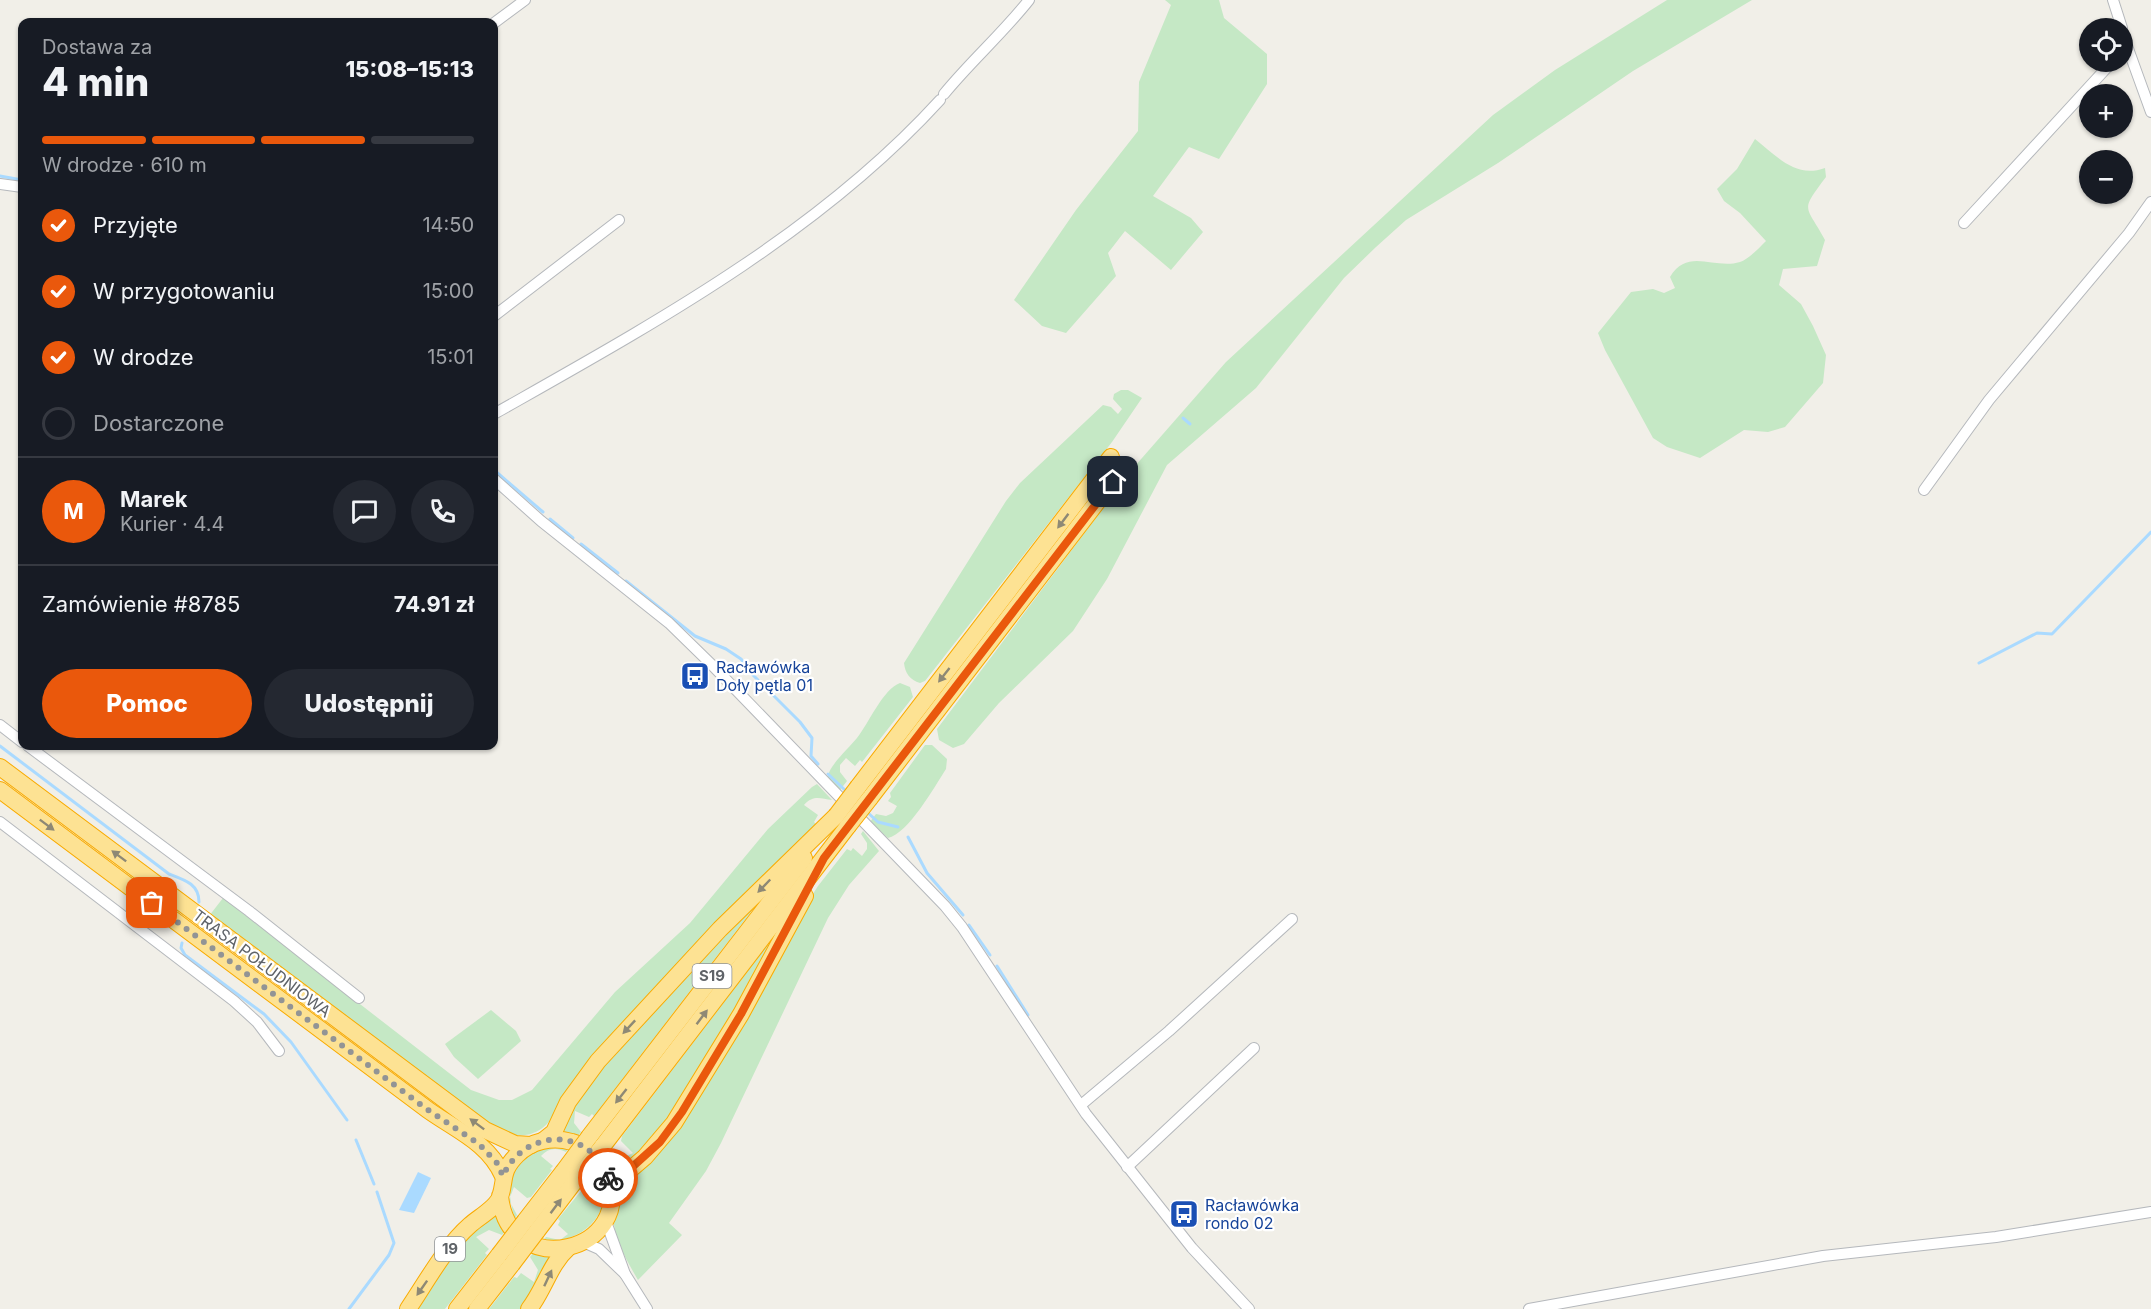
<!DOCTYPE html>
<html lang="pl">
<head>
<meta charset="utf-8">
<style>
  body { margin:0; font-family:Inter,sans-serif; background:#242831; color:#f1f3f6; height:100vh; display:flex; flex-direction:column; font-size:22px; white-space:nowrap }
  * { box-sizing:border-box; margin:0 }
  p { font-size:20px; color:#9ea1a6 }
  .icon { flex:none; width:33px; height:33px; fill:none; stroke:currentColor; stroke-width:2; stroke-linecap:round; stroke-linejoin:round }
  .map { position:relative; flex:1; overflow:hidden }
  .panel { position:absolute; left:18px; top:18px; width:480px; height:732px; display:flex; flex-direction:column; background:#171b24; border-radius:12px; box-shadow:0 2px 4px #0004 }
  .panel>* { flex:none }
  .controls { position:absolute; left:2079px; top:18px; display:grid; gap:12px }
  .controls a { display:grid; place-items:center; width:54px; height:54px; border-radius:50%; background:#171b24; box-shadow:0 2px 4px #0004; font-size:30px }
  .pin { position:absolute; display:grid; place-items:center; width:51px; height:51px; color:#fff; margin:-26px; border-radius:12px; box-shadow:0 3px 9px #0006 }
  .courier { position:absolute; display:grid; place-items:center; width:60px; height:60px; margin:-30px; border:4px solid #ea580c; border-radius:50%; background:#fff; color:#222; box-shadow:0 2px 8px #0007 }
  .summary em { font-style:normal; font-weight:800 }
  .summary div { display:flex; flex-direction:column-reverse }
  .summary { display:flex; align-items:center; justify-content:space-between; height:102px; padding:0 24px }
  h1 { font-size:39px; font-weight:800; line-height:45px }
  .bar { display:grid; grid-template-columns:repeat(4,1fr); gap:9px 6px; align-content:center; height:72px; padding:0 24px }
  .bar i { height:8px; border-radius:4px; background:#363941 }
  .bar .current { background:#ea580c }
  .bar p { grid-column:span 4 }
  .line { display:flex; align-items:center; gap:15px; padding:0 24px; border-top:2px solid #363941 }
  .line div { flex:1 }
  .round { display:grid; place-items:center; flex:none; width:63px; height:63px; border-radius:32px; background:#242831 }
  ol { padding:0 24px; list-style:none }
  li { display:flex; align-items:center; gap:18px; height:66px }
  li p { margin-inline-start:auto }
  li .icon { padding:6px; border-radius:50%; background:#ea580c; color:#fff; stroke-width:4 }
  li:last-child { color:#9ea1a6 }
  li i { width:33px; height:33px; border:3px solid #363941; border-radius:50% }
  .primary-button { display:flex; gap:12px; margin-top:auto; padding:12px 24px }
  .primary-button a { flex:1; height:69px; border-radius:36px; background:#ea580c; color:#fff; font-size:24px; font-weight:800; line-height:69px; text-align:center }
  .primary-button a+a { background:#242831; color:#f1f3f6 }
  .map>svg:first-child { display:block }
</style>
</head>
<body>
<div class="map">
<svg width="2151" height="1309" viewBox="0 0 2151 1309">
  <rect width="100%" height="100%" fill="#f1efe8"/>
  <g fill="#c5e8c5">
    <polygon points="1165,0 1219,0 1224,18 1267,54 1267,84 1219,159 1189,147 1153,196 1191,218 1203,232 1171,270 1125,231 1108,253 1116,276 1066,333 1042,326 1014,300 1076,210 1138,131 1139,82 1171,5"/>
    <polygon points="1667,0 1752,0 1633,71 1498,163 1406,220 1376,247 1344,278 1256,388 1167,465 1107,579 1073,631 999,703 964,744 953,748 939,740 937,729 1135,466 1226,362 1493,115 1555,70"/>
    <path d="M 1755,139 C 1777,156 1795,179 1825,168 L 1826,177 C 1799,213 1806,204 1825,240 L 1817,266 L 1783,269 L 1779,285 L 1801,304 L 1813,326 L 1826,355 L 1823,383 L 1785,427 L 1768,432 L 1744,430 L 1700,458 L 1667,447 L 1653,438 L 1605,350 L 1598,333 L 1631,292 L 1653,289 L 1664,293 L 1675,288 L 1670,277 C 1688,247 1714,270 1740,262 C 1749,259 1759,248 1766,241 L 1740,213 L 1724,201 L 1717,189 L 1737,169 Z"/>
    <path d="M 1121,390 L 1128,390 L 1142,398 L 1112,442 L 925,681 L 920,683 C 910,680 905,673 904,663 L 1006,501 L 1020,483 L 1103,405 L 1111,407 L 1118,414 L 1122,409 L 1113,399 L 1114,394 Z"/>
    <path d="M 900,683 L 910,687 L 913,697 L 862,762 L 860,760 L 855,766 L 846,758 L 840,765 L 840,772 L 847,781 L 840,790 L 828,779 C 826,768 850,747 857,738 C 869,723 883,689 900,683 Z"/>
    <path d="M 925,745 L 932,745 L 947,759 L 946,769 C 935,786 908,834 888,838 L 870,822 L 876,814 L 886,816 L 893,813 L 897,806 L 888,801 L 891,797 L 890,793 Z"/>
    <path d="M 817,784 L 832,800 C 821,799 814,794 804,805 L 818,815 L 814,822 L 816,824 L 546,1125 C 530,1139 517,1136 498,1132 L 209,916 L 223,898 L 471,1090 L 499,1100 L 512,1100 L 532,1090 L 615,992 L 690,923 L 768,829 L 812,787 Z"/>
    <path d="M 863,831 L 879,851 L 849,885 L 828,918 L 721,1143 L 706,1171 L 669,1223 L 682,1235 L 638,1280 C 615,1240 599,1213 634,1173 L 818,886 L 847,849 L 851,851 L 853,848 L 862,856 L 867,849 L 867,843 L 861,834 Z"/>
    <polygon points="764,895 594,1116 592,1114 589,1117 575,1111 574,1123 581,1132 577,1137 561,1132 589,1080 757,897"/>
    <polygon points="776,934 756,978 653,1142 614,1173 606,1159 610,1154 623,1158 633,1153 621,1141 622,1136"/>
    <polygon points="491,1010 516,1031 521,1041 478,1079 454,1057 445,1044"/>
    <path d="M 546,1148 L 568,1149 L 566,1152 C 556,1147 548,1148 541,1156 L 553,1166 L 550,1169 L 552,1170 L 531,1197 L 527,1198 L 514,1187 L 509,1200 L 517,1215 L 515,1219 C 504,1186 510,1159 546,1148 Z"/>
    <path d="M 596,1172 C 620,1209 582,1246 543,1240 L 546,1237 L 560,1240 L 568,1234 L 558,1225 L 560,1221 L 558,1219 L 581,1191 L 584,1189 L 595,1198 L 599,1188 L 594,1175 Z"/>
    <polygon points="495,1213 505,1231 502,1235 489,1230 476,1237 489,1249 485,1253 487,1255 445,1309 416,1309 458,1248"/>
    <polygon points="534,1252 551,1257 521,1309 489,1309 514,1277 517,1278 521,1273 534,1282 538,1270 530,1257"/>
  </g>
  <polygon fill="#aadaff" points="418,1172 431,1178 414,1213 399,1210"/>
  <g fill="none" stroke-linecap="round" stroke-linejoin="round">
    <g stroke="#aadaff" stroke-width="3">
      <polyline points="0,176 22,180"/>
      <polyline points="1183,418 1190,424"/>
      <polyline points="494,470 543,512"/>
      <polyline points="550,519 573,538"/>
      <polyline points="581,544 618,573"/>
      <polyline points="626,581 695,636 726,649 741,659 753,675 800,722 812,738 811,756 818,764"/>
      <polyline points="1979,663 2037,633 2052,634 2151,532"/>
      <path d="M 0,746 L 169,874 C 185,880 199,884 199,902"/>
      <polyline points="828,774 847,792"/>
      <polyline points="866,811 878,822 898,827"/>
      <polyline points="908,837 927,873 963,915"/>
      <polyline points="969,925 990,955"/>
      <polyline points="182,943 181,948 185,955 264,1014 291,1042 347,1120"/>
      <polyline points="997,966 1028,1015"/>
      <polyline points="356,1140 374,1184"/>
      <polyline points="349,1309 389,1255 394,1243 377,1192"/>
    </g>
    <g stroke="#b5b8bc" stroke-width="12">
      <g id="minor">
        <polyline points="2113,0 2122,28"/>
        <polyline points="494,23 525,0"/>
        <polyline points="2122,32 2151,112"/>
        <path d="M 944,94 C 971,61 1003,33 1029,0"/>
        <polyline points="0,184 22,187"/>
        <polyline points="1964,223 2112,62"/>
        <polyline points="494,316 619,220"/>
        <path d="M 494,414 C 651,325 817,235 940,100"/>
        <polyline points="494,479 541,521 669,623 711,664 945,906 962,927 1086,1114 1192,1248 1249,1309"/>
        <polyline points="1924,490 1989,400 2129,233 2151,202"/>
        <polyline points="0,725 22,742"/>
        <polyline points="28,746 249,911 359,998"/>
        <polyline points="0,822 234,1001 257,1022 279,1051"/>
        <polyline points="1081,1105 1169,1031 1292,919"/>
        <polyline points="1127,1167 1254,1048"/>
        <polyline points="605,1219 625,1274 647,1309"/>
        <polyline points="583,1242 599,1249 625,1274"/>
        <polyline points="1529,1309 1823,1256 1996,1237 2151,1212"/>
      </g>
    </g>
    <g stroke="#f9ab00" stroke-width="18">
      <g id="highway">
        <polyline points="0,767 485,1130 515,1144 531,1145"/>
        <polyline points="858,787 1111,457"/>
        <path d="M 0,790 L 428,1110 C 456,1130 489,1143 503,1176"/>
        <polyline points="870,798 1124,467"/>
        <polyline points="589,1137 804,858"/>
        <polyline points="544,1140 554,1132 568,1102 598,1061 720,929 836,816"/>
        <polyline points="602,1147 848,826"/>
        <polyline points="610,1187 645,1157 674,1123 741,1014 805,896"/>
        <polyline points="525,1221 563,1172"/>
        <polyline points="537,1231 575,1181"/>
        <path d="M 408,1309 C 427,1281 445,1247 470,1225 C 479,1217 496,1208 500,1197 C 506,1180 500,1172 517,1155 C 531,1141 552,1136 572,1142 C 588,1146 601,1159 607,1175 C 637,1251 509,1284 500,1196"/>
        <polyline points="457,1309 499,1255"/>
        <polyline points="477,1309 512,1264"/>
        <path d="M 529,1309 C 544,1290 550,1264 568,1248"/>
      </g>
    </g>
    <use href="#minor" stroke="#fff" stroke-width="10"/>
    <use href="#highway" stroke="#fde293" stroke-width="16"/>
    <g stroke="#f9ab00" stroke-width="18" stroke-linecap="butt">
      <g id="highway-bridge">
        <polyline points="836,816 858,787"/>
        <polyline points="848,826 870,798"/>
        <polyline points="563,1172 589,1137"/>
        <polyline points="575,1181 602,1147"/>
        <polyline points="499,1255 525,1221"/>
        <polyline points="512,1264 537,1231"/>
      </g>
    </g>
    <use href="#highway-bridge" stroke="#fde293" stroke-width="16"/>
  </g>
  <defs><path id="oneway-solid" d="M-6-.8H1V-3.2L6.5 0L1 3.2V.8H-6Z" transform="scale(1.5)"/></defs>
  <g fill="#8e8975">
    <use href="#oneway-solid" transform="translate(1063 521) rotate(127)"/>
    <use href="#oneway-solid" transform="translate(944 675) rotate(128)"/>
    <use href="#oneway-solid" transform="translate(47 825) rotate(37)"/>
    <use href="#oneway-solid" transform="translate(119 856) rotate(-143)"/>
    <use href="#oneway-solid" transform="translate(764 886) rotate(134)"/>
    <use href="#oneway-solid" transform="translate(702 1017) rotate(-53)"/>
    <use href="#oneway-solid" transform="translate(629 1027) rotate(133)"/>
    <use href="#oneway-solid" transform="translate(621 1096) rotate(128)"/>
    <use href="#oneway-solid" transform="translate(477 1124) rotate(-143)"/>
    <use href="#oneway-solid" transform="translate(556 1206) rotate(-53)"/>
    <use href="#oneway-solid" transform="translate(548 1278) rotate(-65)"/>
    <use href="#oneway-solid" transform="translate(422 1288) rotate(125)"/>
  </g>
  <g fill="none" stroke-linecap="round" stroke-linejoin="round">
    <path stroke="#929495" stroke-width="6" stroke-dasharray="0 10.8" d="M 152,903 L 428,1110 L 479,1144 L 497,1163 L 503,1176 C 524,1128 591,1126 608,1178"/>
    <polyline stroke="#ea580c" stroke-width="8" points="608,1178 610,1187 660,1142 682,1112 741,1014 824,858 1113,482"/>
  </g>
  <defs>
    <g id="bus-square" transform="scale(1.5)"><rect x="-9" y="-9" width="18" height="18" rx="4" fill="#1a4fb4" stroke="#fff"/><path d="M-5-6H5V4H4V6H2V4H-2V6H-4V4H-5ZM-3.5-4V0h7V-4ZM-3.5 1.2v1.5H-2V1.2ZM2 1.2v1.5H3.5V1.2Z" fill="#fff"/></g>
  </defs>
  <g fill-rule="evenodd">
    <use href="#bus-square" x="695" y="676"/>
    <use href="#bus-square" x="1184" y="1214"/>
  </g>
  <g text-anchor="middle" stroke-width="4.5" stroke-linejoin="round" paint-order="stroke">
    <g fill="#fff" stroke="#8f9295" stroke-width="1.5">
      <rect x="692.5" y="964" width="39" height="24" rx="4.5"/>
      <rect x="435" y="1237" width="30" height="24" rx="4.5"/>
    </g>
    <g font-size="15" font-weight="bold" fill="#5f6368">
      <text x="712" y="981">S19</text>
      <text x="450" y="1254">19</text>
    </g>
    <g font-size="16" fill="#164399" stroke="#fff" text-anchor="start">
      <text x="716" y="673">Racławówka<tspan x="716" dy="18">Doły pętla 01</tspan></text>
      <text x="1205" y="1211">Racławówka<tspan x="1205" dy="18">rondo 02</tspan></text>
    </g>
    <g font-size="16" fill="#5f6368" stroke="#fff">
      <text transform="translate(262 963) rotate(37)" y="6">TRASA POŁUDNIOWA</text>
    </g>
  </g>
</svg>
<div class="controls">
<a><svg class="icon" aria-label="locate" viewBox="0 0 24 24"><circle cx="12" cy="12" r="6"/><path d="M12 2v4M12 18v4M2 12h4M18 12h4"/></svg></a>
<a>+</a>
<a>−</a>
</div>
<div class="pin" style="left:152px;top:903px;background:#ea580c"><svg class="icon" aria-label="bag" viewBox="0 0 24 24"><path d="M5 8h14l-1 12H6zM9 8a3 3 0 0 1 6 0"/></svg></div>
<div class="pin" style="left:1113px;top:482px;background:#1f2937"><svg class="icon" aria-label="home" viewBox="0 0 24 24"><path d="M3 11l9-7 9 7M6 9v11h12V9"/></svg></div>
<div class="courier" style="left:608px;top:1178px"><svg class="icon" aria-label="bike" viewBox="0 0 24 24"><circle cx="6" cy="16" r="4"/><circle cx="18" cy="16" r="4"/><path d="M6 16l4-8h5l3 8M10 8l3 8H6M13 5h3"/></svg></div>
<section class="panel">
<div class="summary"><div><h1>4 min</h1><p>Dostawa za</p></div><em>15:08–15:13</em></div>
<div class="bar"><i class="current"></i><i class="current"></i><i class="current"></i><i></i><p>W drodze · 610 m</p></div>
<ol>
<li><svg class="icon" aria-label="check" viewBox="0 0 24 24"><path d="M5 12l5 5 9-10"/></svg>Przyjęte<p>14:50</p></li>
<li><svg class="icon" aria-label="check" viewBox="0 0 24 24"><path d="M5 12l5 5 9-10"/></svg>W przygotowaniu<p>15:00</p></li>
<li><svg class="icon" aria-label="check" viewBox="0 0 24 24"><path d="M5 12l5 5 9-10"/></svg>W drodze<p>15:01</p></li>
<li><i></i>Dostarczone</li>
</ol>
<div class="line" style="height:108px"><b class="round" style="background:#ea580c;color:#fff">M</b><div><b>Marek</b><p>Kurier · 4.4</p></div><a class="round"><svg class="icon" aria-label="chat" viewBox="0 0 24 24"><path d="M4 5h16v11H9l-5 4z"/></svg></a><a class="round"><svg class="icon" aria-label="phone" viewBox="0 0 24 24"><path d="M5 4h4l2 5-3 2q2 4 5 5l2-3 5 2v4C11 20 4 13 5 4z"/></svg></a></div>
<div class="line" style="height:78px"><div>Zamówienie #8785</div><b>74.91 zł</b></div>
<div class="primary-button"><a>Pomoc</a><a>Udostępnij</a></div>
</section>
</div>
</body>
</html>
